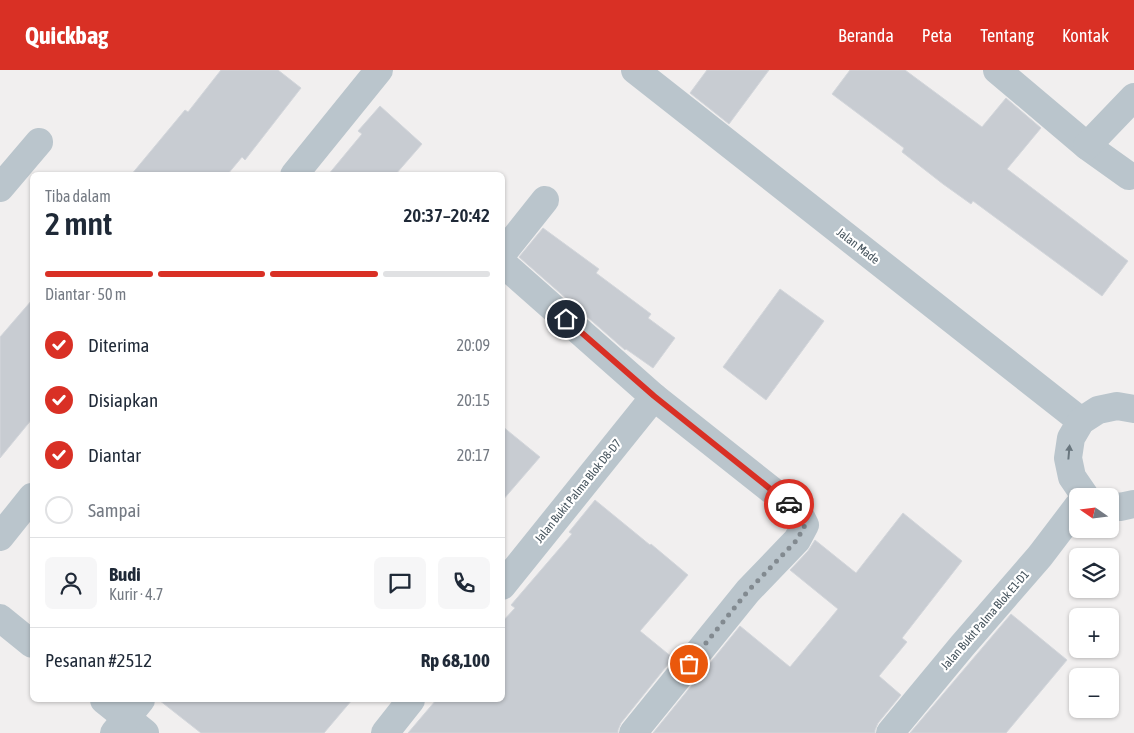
<!DOCTYPE html>
<html lang="id">
<head>
<meta charset="utf-8">
<style>
  body { margin:0; font-family:"Asap Condensed",sans-serif; background:#f6f6f7; color:#1f2937; height:100vh; display:flex; flex-direction:column; font-size:19px; white-space:nowrap }
  * { box-sizing:border-box; margin:0 }
  p { font-size:16px; color:#747a83 }
  .icon { flex:none; width:28px; height:28px; fill:none; stroke:currentColor; stroke-width:2; stroke-linecap:round; stroke-linejoin:round }
  .map { position:relative; flex:1; overflow:hidden }
  .drawer { position:absolute; left:30px; top:102px; width:475px; height:530px; display:flex; flex-direction:column; background:#fff; border-radius:8px; box-shadow:0 1px 4px #0004 }
  .drawer>* { flex:none }
  .needle { width:32px; rotate:284deg }
  .tools { position:absolute; left:1069px; top:418px; display:grid; gap:10px }
  .tools a { display:grid; place-items:center; width:50px; height:50px; border-radius:8px; background:#fff; box-shadow:0 1px 4px #0004; font-size:25px }
  .pin { position:absolute; display:grid; place-items:center; width:42px; height:42px; color:#fff; margin:-21px; border:2px solid #fff; border-radius:50%; box-shadow:0 1px 5px #0007 }
  .courier { position:absolute; display:grid; place-items:center; width:50px; height:50px; margin:-25px; border:4px solid #d93025; border-radius:50%; background:#fff; color:#222; box-shadow:0 1px 6px #0007 }
  .summary em { font-style:normal; font-weight:600 }
  .summary div { display:flex; flex-direction:column-reverse }
  .summary { display:flex; align-items:center; justify-content:space-between; height:85px; padding:0 15px }
  h1 { font-size:32px; font-weight:600; line-height:38px }
  .bar { display:grid; grid-template-columns:repeat(4,1fr); gap:8px 5px; align-content:center; height:60px; padding:0 15px }
  .bar i { height:6px; border-radius:4px; background:#e0e1e3 }
  .bar .current { background:#d93025 }
  .bar p { grid-column:span 4 }
  .line { display:flex; align-items:center; gap:12px; padding:0 15px; border-top:1px solid #e0e1e3 }
  .line div { flex:1 }
  .round { display:grid; place-items:center; flex:none; width:52px; height:52px; border-radius:8px; background:#f6f6f7 }
  ol { padding:0 15px; list-style:none }
  li { display:flex; align-items:center; gap:15px; height:55px }
  li p { margin-inline-start:auto }
  li .icon { padding:5px; border-radius:50%; background:#d93025; color:#fff; stroke-width:4 }
  li:last-child { color:#747a83 }
  li i { width:28px; height:28px; border:2px solid #e0e1e3; border-radius:50% }
  header { display:flex; align-items:center; gap:30px; box-sizing:border-box; height:70px; padding:0 25px; background:#d93025; color:#fff }
  header strong { font-size:24px }
  nav { display:flex; gap:28px; margin-inline-start:auto; font-size:18px }
  .map>svg:first-child { display:block }
</style>
</head>
<body>
<header>
<strong>Quickbag</strong>
<nav><a>Beranda</a><a>Peta</a><a>Tentang</a><a>Kontak</a></nav>
</header>
<div class="map">
<svg width="1134" height="663" viewBox="0 0 1134 663">
  <rect width="100%" height="100%" fill="#f1efef"/>
  <g fill="#c8ccd2" stroke="#d3d6db">
    <polygon points="221,0 278,0 301,18 245,90 242,87 227,105 131,105 185,40 188,42"/>
    <polygon points="707,0 769,0 729,54 690,23"/>
    <polygon points="850,0 905,0 982,57 1006,28 1041,58 1007,99 1128,191 1102,226 973,131 971,134 943,114 902,82 904,78 832,24"/>
    <polygon points="380,36 422,74 395,105 328,105 362,64 358,61"/>
    <polygon points="543,158 599,199 596,203 651,244 648,248 675,268 653,298 626,279 625,280 519,187"/>
    <polygon points="780,219 824,251 766,330 723,297"/>
    <polygon points="32,230 32,349 0,388 0,267"/>
    <polygon points="502,356 540,387 502,431"/>
    <polygon points="595,430 650,475 651,474 688,505 640,561 673,588 621,653 618,660 618,663 408,663 436,630 502,630 502,552 515,538 511,535 572,464 569,462"/>
    <polygon points="903,443 962,491 902,568 907,572 879,606 901,625 878,653 875,660 875,663 653,663 740,556 790,597 838,539 790,500 808,481 815,470 856,503"/>
    <polygon points="1011,544 1067,590 1006,663 910,663"/>
    <polygon points="159,630 352,630 324,663 201,663"/>
  </g>
  <g fill="none" stroke-linecap="round" stroke-linejoin="round">
    <g stroke="#bac5cc" stroke-width="28">
      <polyline points="997,0 1087,76 1129,106"/>
      <polyline points="1087,76 1134,27"/>
      <polyline points="294,105 379,0"/>
      <polyline points="0,118 39,72"/>
      <polyline points="502,184 545,130"/>
      <polyline points="502,197 508,198 654,327 798,441 805,455 797,470 748,521 633,663"/>
      <polyline points="0,467 32,427"/>
      <polyline points="502,516 654,327"/>
      <polyline points="0,548 32,574"/>
      <polyline points="104,630 145,663"/>
      <polyline points="114,663 141,630"/>
      <polyline points="385,663 411,630"/>
      <polyline points="890,663 962,576 1040,486 1078,436"/>
    </g>
    <g stroke="#bac5cc" stroke-width="28">
      <polyline points="635,0 1081,351"/>
      <polyline points="1085,426 1072,407 1068,388 1071,368 1081,351 1098,340 1117,336 1134,339"/>
      <polyline points="1110,436 1120,437 1134,434"/>
    </g>
  </g>
  <defs><path id="oneway-solid" d="M-6-.8H1V-3.2L6.5 0L1 3.2V.8H-6Z" transform="scale(1.25)"/></defs>
  <use fill="#69767e" href="#oneway-solid" transform="translate(1069 382) rotate(-85)"/>
  <g fill="none" stroke-linecap="round" stroke-linejoin="round">
    <polyline stroke="#828a90" stroke-width="5" stroke-dasharray="0 9" points="689,594 748,521 797,470 805,455 798,442 789,434"/>
    <polyline stroke="#d93025" stroke-width="6" points="566,249 654,326 789,434"/>
  </g>
  <g text-anchor="middle" stroke-width="4.5" stroke-linejoin="round" paint-order="stroke">
    <g font-size="12" fill="#46545d" stroke="#fff">
      <text transform="translate(858 176) rotate(38)" y="4">Jalan Made</text>
      <text transform="translate(578 421) rotate(-51)" y="4">Jalan Bukit Palma Blok D8-D7</text>
      <text transform="translate(985 550) rotate(-49)" y="4">Jalan Bukit Palma Blok E1-D1</text>
    </g>
  </g>
</svg>
<div class="tools">
<a><svg class="needle" viewBox="-14 -14 28 28"><path d="M0-13l5 13h-10z" fill="#e53935"/><path d="M0 13l5-13h-10z" fill="#747a83"/></svg></a>
<a><svg class="icon" aria-label="layers" viewBox="0 0 24 24"><path d="M12 4l9 5-9 5-9-5zM3 14l9 5 9-5"/></svg></a>
<a>+</a>
<a>−</a>
</div>
<div class="pin" style="left:689px;top:594px;background:#ea580c"><svg class="icon" aria-label="bag" viewBox="0 0 24 24"><path d="M5 8h14l-1 12H6zM9 8a3 3 0 0 1 6 0"/></svg></div>
<div class="pin" style="left:566px;top:249px;background:#1f2937"><svg class="icon" aria-label="home" viewBox="0 0 24 24"><path d="M3 11l9-7 9 7M6 9v11h12V9"/></svg></div>
<div class="courier" style="left:789px;top:434px"><svg class="icon" aria-label="car" viewBox="0 0 24 24"><path d="M5 17H2v-5l4-1 3-4h7l3 4 3 1v5h-3M9 17h6M6 11h13"/><circle cx="7" cy="17" r="2"/><circle cx="17" cy="17" r="2"/></svg></div>
<section class="drawer">
<div class="summary"><div><h1>2 mnt</h1><p>Tiba dalam</p></div><em>20:37–20:42</em></div>
<div class="bar"><i class="current"></i><i class="current"></i><i class="current"></i><i></i><p>Diantar · 50 m</p></div>
<ol>
<li><svg class="icon" aria-label="check" viewBox="0 0 24 24"><path d="M5 12l5 5 9-10"/></svg>Diterima<p>20:09</p></li>
<li><svg class="icon" aria-label="check" viewBox="0 0 24 24"><path d="M5 12l5 5 9-10"/></svg>Disiapkan<p>20:15</p></li>
<li><svg class="icon" aria-label="check" viewBox="0 0 24 24"><path d="M5 12l5 5 9-10"/></svg>Diantar<p>20:17</p></li>
<li><i></i>Sampai</li>
</ol>
<div class="line" style="height:90px"><a class="round"><svg class="icon" aria-label="person" viewBox="0 0 24 24"><circle cx="12" cy="8" r="4"/><path d="M4 21q1-7 8-7t8 7"/></svg></a><div><b>Budi</b><p>Kurir · 4.7</p></div><a class="round"><svg class="icon" aria-label="chat" viewBox="0 0 24 24"><path d="M4 5h16v11H9l-5 4z"/></svg></a><a class="round"><svg class="icon" aria-label="phone" viewBox="0 0 24 24"><path d="M5 4h4l2 5-3 2q2 4 5 5l2-3 5 2v4C11 20 4 13 5 4z"/></svg></a></div>
<div class="line" style="height:65px"><div>Pesanan #2512</div><b>Rp 68,100</b></div>
</section>
</div>
</body>
</html>
